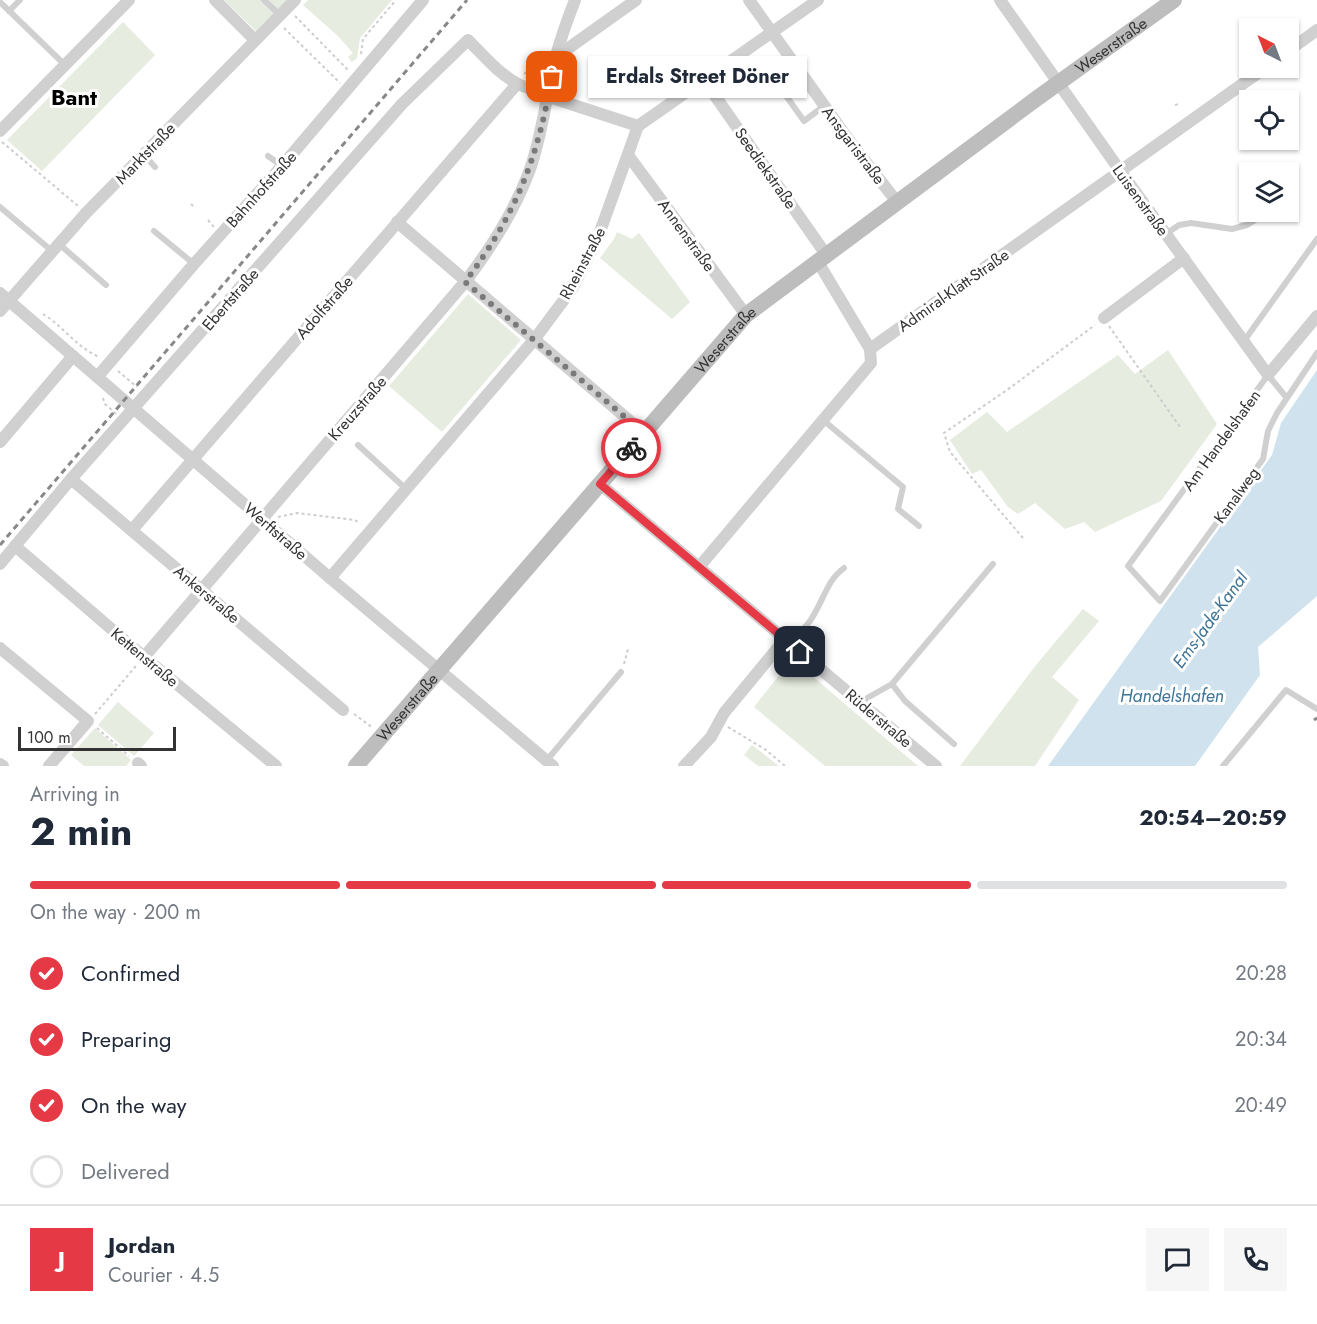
<!DOCTYPE html>
<html lang="en">
<head>
<meta charset="utf-8">
<style>
  body { margin:0; font-family:Jost,sans-serif; background:#f6f6f7; color:#1f2937; height:100vh; display:flex; flex-direction:column; font-size:22px; white-space:nowrap }
  * { box-sizing:border-box; margin:0 }
  p { font-size:20px; color:#747a83 }
  .icon { flex:none; width:33px; height:33px; fill:none; stroke:currentColor; stroke-width:2; stroke-linecap:round; stroke-linejoin:round }
  .map { position:relative; height:766px; overflow:hidden }
  .drawer { display:flex; flex-direction:column; background:#fff; flex:1 }
  .drawer>* { flex:none }
  .needle { width:39px; rotate:318deg }
  .buttons { position:absolute; left:1239px; top:18px; display:grid; gap:12px }
  .buttons a { display:grid; place-items:center; width:60px; height:60px; border-radius:0px; background:#fff; box-shadow:0 2px 4px #0004; font-size:30px }
  .scale { position:absolute; left:18px; bottom:15px; width:158px; box-sizing:border-box; padding-left:6px; border:3px solid #333; border-top:0; font-size:16px; line-height:21px; white-space:nowrap; color:#333; -webkit-text-stroke:4px #fff; paint-order:stroke }
  .pin { position:absolute; display:grid; place-items:center; width:51px; height:51px; color:#fff; margin:-26px; border-radius:12px; box-shadow:0 3px 9px #0006 }
  .courier { position:absolute; display:grid; place-items:center; width:60px; height:60px; margin:-30px; border:4px solid #e63946; border-radius:50%; background:#fff; color:#222; box-shadow:0 2px 8px #0007 }
  .bubble { position:absolute; height:42px; border-radius:0px; background:#fff; box-shadow:0 2px 4px #0004; font-size:20px; font-weight:700; line-height:42px; text-align:center }
  .summary em { font-style:normal; font-weight:700 }
  .summary div { display:flex; flex-direction:column-reverse }
  .summary { display:flex; align-items:center; justify-content:space-between; height:102px; padding:0 30px }
  h1 { font-size:39px; font-weight:700; line-height:45px }
  .bar { display:grid; grid-template-columns:repeat(4,1fr); gap:9px 6px; align-content:center; height:72px; padding:0 30px }
  .bar i { height:8px; border-radius:4px; background:#e0e1e3 }
  .bar .selected { background:#e63946 }
  .bar p { grid-column:span 4 }
  .line { display:flex; align-items:center; gap:15px; padding:0 30px; border-top:2px solid #e0e1e3 }
  .line div { flex:1 }
  .round { display:grid; place-items:center; flex:none; width:63px; height:63px; border-radius:0px; background:#f6f6f7 }
  ol { padding:0 30px; list-style:none }
  li { display:flex; align-items:center; gap:18px; height:66px }
  li p { margin-inline-start:auto }
  li .icon { padding:6px; border-radius:50%; background:#e63946; color:#fff; stroke-width:4 }
  li:last-child { color:#747a83 }
  li i { width:33px; height:33px; border:3px solid #e0e1e3; border-radius:50% }
  .map>svg:first-child { display:block }
</style>
</head>
<body>
<div class="map">
<svg width="1317" height="766" viewBox="0 0 1317 766">
  <rect width="100%" height="100%" fill="#fff"/>
  <g fill="#e6ecdf">
    <polygon points="224,0 288,0 257,32"/>
    <polygon points="308,0 392,0 360,38 357,58 352,62 348,57 353,53 338,36 303,5"/>
    <polygon points="123,22 155,55 42,171 7,140"/>
    <path d="M 550,57 C 548,68 548,76 537,82 L 524,78 Z"/>
    <polygon points="617,232 632,239 639,233 690,302 672,319 600,258 614,239"/>
    <polygon points="468,294 521,340 442,432 389,386"/>
    <polygon points="1168,350 1217,424 1161,501 1095,532 1084,522 1065,529 1035,503 1018,514 1008,507 981,470 972,474 950,440 987,412 1007,432 1118,355 1135,374"/>
    <polygon points="1083,609 1099,621 1052,677 1079,700 1035,766 960,766 1036,665"/>
    <polygon points="792,659 918,766 825,766 754,707"/>
    <polygon points="118,702 154,733 134,756 98,725"/>
    <polygon points="95,728 131,760 126,766 84,766 71,755"/>
    <polygon points="752,745 779,766 758,766 744,755"/>
  </g>
  <polygon fill="#cfe2ee" points="1317,370 1317,596 1258,647 1260,675 1195,766 1048,766 1272,455 1281,423"/>
  <g fill="none" stroke-linecap="round" stroke-linejoin="round">
    <g stroke="#cdcdcd" stroke-width="2" stroke-dasharray="3 3" stroke-linecap="butt">
      <polyline points="295,16 348,70"/>
      <polyline points="284,28 340,83"/>
      <polyline points="361,54 363,39 396,0"/>
      <polyline points="524,74 543,59"/>
      <polyline points="1175,105 1179,104"/>
      <polyline points="2,142 78,206"/>
      <polyline points="191,204 195,208"/>
      <polyline points="208,220 214,227"/>
      <path d="M 43,314 C 63,326 78,349 100,357"/>
      <polyline points="1109,326 1180,427"/>
      <polyline points="118,371 137,387"/>
      <polyline points="103,398 105,404 116,414"/>
      <polyline points="278,517 297,513 355,520 360,524"/>
      <polyline points="1023,538 950,452 944,433 1007,390 1095,325"/>
      <polyline points="624,664 628,649"/>
      <polyline points="95,714 136,666"/>
      <polyline points="354,714 373,728"/>
      <polyline points="728,727 766,750 785,766"/>
      <polyline points="97,728 129,756"/>
    </g>
    <g stroke="#d0d0d0" stroke-width="6">
      <polyline points="264,0 280,15"/>
      <polyline points="0,2 65,65"/>
      <polyline points="9,11 20,0"/>
      <polyline points="795,64 774,79 804,121 824,106"/>
      <polyline points="144,155 155,167"/>
      <polyline points="268,156 282,166"/>
      <polyline points="1288,197 1294,192"/>
      <polyline points="0,207 52,251"/>
      <polyline points="154,231 194,264"/>
      <polyline points="1166,234 1179,225 1191,223 1232,229 1247,225 1268,212"/>
      <polyline points="59,244 106,285"/>
      <polyline points="1244,341 1317,239"/>
      <polyline points="1286,397 1268,375 1128,566 1160,601 1263,459 1268,431 1277,413 1317,353"/>
      <polyline points="823,420 903,487 898,509 919,526"/>
      <polyline points="358,445 405,488"/>
      <path d="M 786,639 C 812,632 818,603 831,582 C 834,577 839,572 844,568"/>
      <polyline points="892,684 905,701 954,744"/>
      <polyline points="860,702 892,684 993,564"/>
      <polyline points="547,760 621,672"/>
      <polyline points="1223,766 1286,690 1317,709"/>
    </g>
    <g stroke="#d0d0d0" stroke-width="12">
      <polyline points="215,0 255,40"/>
      <polyline points="749,0 851,143 897,202"/>
      <polyline points="1000,0 1121,172 1268,375 1317,316"/>
      <polyline points="1288,51 1317,30"/>
      <polyline points="556,57 636,0"/>
      <polyline points="704,80 827,256"/>
      <polyline points="0,131 129,0"/>
      <polyline points="628,155 746,315"/>
      <polyline points="397,222 644,433"/>
      <polyline points="818,262 870,349"/>
      <polyline points="0,293 330,578 553,766"/>
      <polyline points="0,311 86,213 295,0"/>
      <polyline points="1104,318 1184,258"/>
      <polyline points="98,376 194,264 282,166 423,0"/>
      <polyline points="0,442 73,356"/>
      <polyline points="71,479 343,710"/>
      <polyline points="600,484 936,766"/>
      <polyline points="132,530 517,84"/>
      <polyline points="15,546 144,657 276,766"/>
      <path d="M 0,564 L 71,479 L 402,104 L 468,40 C 483,55 499,74 518,84 C 529,89 539,90 549,97 L 638,126"/>
      <polyline points="699,567 871,363 870,349 1265,68"/>
      <polyline points="330,578 534,340 572,289 597,240 638,126 818,0"/>
      <polyline points="0,648 88,721 49,766"/>
      <path d="M 144,657 L 465,282 C 491,248 514,212 529,172 C 543,134 546,94 556,56 C 561,37 568,18 575,0"/>
      <polyline points="138,763 141,766"/>
      <polyline points="0,764 3,766"/>
      <polyline points="684,766 711,737 724,713 785,639"/>
    </g>
    <path stroke="#bdbdbd" stroke-width="16" id="s1" d="M 356,766 L 746,315 L 1036,99 L 1174,0"/>
    <g stroke="#888" stroke-width="3" stroke-dasharray="6 4.5" stroke-linecap="butt">
      <polyline points="0,545 467,0"/>
      <polyline points="1314,720 1317,718"/>
    </g>
  </g>
  <g fill="none" stroke-linecap="round" stroke-linejoin="round">
    <path stroke="#7a7a7a" stroke-width="6" stroke-dasharray="0 10.8" d="M 552,77 C 537,161 516,214 465,282 L 644,433 L 631,448"/>
    <polyline stroke="#e63946" stroke-width="8" points="631,448 600,484 800,652"/>
  </g>
  <g text-anchor="middle" stroke-width="6" stroke-linejoin="round" paint-order="stroke">
    <g font-size="16" fill="#333" stroke="#fff">
      <text dy="6" stroke="none"><textPath href="#s1" startOffset="1050">Weserstraße</textPath></text>
      <text transform="translate(854 145) rotate(53)" y="6">Ansgaristraße</text>
      <text transform="translate(145 153) rotate(-46)" y="6">Marktstraße</text>
      <text transform="translate(766 168) rotate(55)" y="6">Seediekstraße</text>
      <text transform="translate(261 189) rotate(-48)" y="6">Bahnhofstraße</text>
      <text transform="translate(1141 200) rotate(54)" y="6">Luisenstraße</text>
      <text transform="translate(687 235) rotate(54)" y="6">Annenstraße</text>
      <text transform="translate(582 263) rotate(-62)" y="6">Rheinstraße</text>
      <text transform="translate(953 290) rotate(-35)" y="6">Admiral-Klatt-Straße</text>
      <text transform="translate(230 299) rotate(-49)" y="6">Ebertstraße</text>
      <text transform="translate(324 307) rotate(-49)" y="6">Adolfstraße</text>
      <text dy="6" stroke="none"><textPath href="#s1" startOffset="564">Weserstraße</textPath></text>
      <text transform="translate(357 408) rotate(-49)" y="6">Kreuzstraße</text>
      <text transform="translate(1221 440) rotate(-54)" y="6">Am Handelshafen</text>
      <text transform="translate(1236 495) rotate(-54)" y="6">Kanalweg</text>
      <text transform="translate(276 531) rotate(41)" y="6">Werftstraße</text>
      <text transform="translate(207 594) rotate(40)" y="6">Ankerstraße</text>
      <text transform="translate(145 657) rotate(40)" y="6">Kettenstraße</text>
      <text dy="6" stroke="none"><textPath href="#s1" startOffset="78">Weserstraße</textPath></text>
      <text transform="translate(879 718) rotate(40)" y="6">Rüderstraße</text>
    </g>
    <g font-size="18" font-style="italic" fill="#3f7597" stroke="#fff">
      <text transform="translate(1210 620) rotate(-54)" y="6">Ems-Jade-Kanal</text>
      <text x="1172" y="702">Handelshafen</text>
    </g>
    <g font-size="22" font-weight="bold" fill="#000" stroke="#fff">
      <text x="74" y="105">Bant</text>
    </g>
  </g>
</svg>
<div class="buttons">
<a><svg class="needle" viewBox="-14 -14 28 28"><path d="M0-13l5 13h-10z" fill="#e53935"/><path d="M0 13l5-13h-10z" fill="#747a83"/></svg></a>
<a><svg class="icon" aria-label="locate" viewBox="0 0 24 24"><circle cx="12" cy="12" r="6"/><path d="M12 2v4M12 18v4M2 12h4M18 12h4"/></svg></a>
<a><svg class="icon" aria-label="layers" viewBox="0 0 24 24"><path d="M12 4l9 5-9 5-9-5zM3 14l9 5 9-5"/></svg></a>
</div>
<div class="scale">100 m</div>
<div class="pin" style="left:552px;top:77px;background:#ea580c"><svg class="icon" aria-label="bag" viewBox="0 0 24 24"><path d="M5 8h14l-1 12H6zM9 8a3 3 0 0 1 6 0"/></svg></div>
<div class="pin" style="left:800px;top:652px;background:#1f2937"><svg class="icon" aria-label="home" viewBox="0 0 24 24"><path d="M3 11l9-7 9 7M6 9v11h12V9"/></svg></div>
<div class="courier" style="left:631px;top:448px"><svg class="icon" aria-label="bike" viewBox="0 0 24 24"><circle cx="6" cy="16" r="4"/><circle cx="18" cy="16" r="4"/><path d="M6 16l4-8h5l3 8M10 8l3 8H6M13 5h3"/></svg></div>
<div class="bubble" style="left:588px;top:56px;width:219px">Erdals Street Döner</div>
</div>
<section class="drawer">
<div class="summary"><div><h1>2 min</h1><p>Arriving in</p></div><em>20:54–20:59</em></div>
<div class="bar"><i class="selected"></i><i class="selected"></i><i class="selected"></i><i></i><p>On the way · 200 m</p></div>
<ol>
<li><svg class="icon" aria-label="check" viewBox="0 0 24 24"><path d="M5 12l5 5 9-10"/></svg>Confirmed<p>20:28</p></li>
<li><svg class="icon" aria-label="check" viewBox="0 0 24 24"><path d="M5 12l5 5 9-10"/></svg>Preparing<p>20:34</p></li>
<li><svg class="icon" aria-label="check" viewBox="0 0 24 24"><path d="M5 12l5 5 9-10"/></svg>On the way<p>20:49</p></li>
<li><i></i>Delivered</li>
</ol>
<div class="line" style="height:108px"><b class="round" style="background:#e63946;color:#fff">J</b><div><b>Jordan</b><p>Courier · 4.5</p></div><a class="round"><svg class="icon" aria-label="chat" viewBox="0 0 24 24"><path d="M4 5h16v11H9l-5 4z"/></svg></a><a class="round"><svg class="icon" aria-label="phone" viewBox="0 0 24 24"><path d="M5 4h4l2 5-3 2q2 4 5 5l2-3 5 2v4C11 20 4 13 5 4z"/></svg></a></div>
</section>
</body>
</html>
